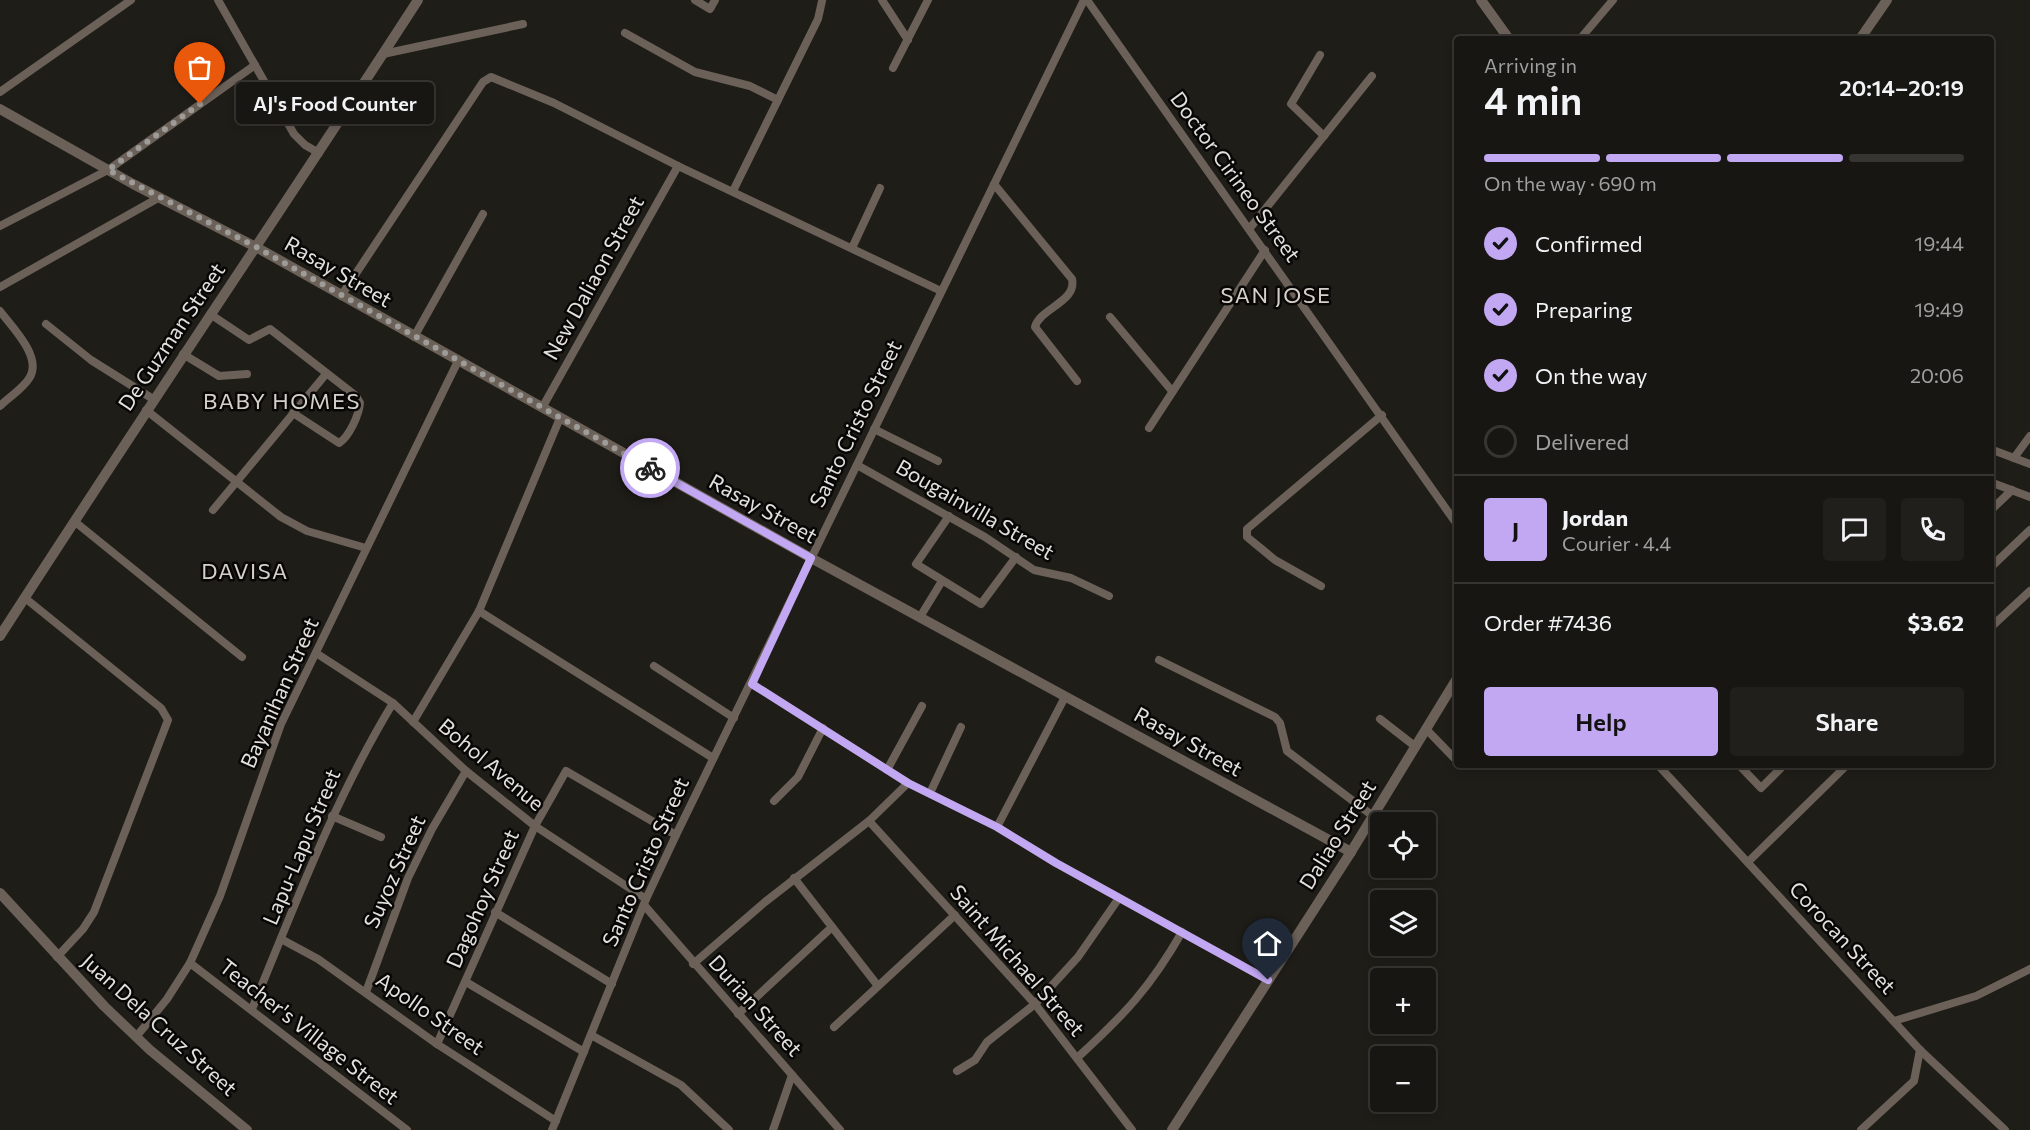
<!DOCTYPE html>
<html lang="en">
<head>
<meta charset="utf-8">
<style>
  body { margin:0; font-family:Commissioner,sans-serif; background:#201f1b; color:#f1f3f6; height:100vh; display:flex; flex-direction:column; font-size:22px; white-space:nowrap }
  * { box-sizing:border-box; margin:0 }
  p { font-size:20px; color:#9e9f9f }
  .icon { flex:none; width:33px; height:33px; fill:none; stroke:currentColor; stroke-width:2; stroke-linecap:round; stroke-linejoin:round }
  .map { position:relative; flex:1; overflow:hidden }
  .side { position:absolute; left:1454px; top:36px; width:540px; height:732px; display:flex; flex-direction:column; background:#171612; border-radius:6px; box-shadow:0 3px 9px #0003,0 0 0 2px #363532 }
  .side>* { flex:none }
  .tools { position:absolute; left:1370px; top:812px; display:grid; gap:12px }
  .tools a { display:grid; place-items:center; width:66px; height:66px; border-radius:6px; background:#171612; box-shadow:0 3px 9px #0003,0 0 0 2px #363532; font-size:30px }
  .pin { position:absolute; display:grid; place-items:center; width:51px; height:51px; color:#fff; margin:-62px -26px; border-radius:50% 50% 50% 0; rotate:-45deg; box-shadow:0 0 6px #0007 }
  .pin .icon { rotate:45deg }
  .courier { position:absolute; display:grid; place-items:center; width:60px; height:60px; margin:-30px; border:4px solid #c2a8f2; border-radius:50%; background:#fff; color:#222; box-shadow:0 2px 8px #0007 }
  .bubble { position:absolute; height:42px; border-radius:6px; background:#171612; box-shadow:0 3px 9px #0003,0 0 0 2px #363532; font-size:20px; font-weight:600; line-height:42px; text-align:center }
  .headline em { font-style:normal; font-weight:600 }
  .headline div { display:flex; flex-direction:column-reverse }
  .headline { display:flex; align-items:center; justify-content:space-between; height:102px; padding:0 30px }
  h1 { font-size:39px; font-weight:600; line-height:45px }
  .bar { display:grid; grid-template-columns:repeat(4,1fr); gap:9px 6px; align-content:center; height:72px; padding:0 30px }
  .bar i { height:8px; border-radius:4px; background:#363532 }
  .bar .selected { background:#c2a8f2 }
  .bar p { grid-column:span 4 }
  .line { display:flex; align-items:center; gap:15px; padding:0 30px; border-top:2px solid #363532 }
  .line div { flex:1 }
  .round { display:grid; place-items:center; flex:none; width:63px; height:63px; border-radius:6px; background:#201f1b }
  ol { padding:0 30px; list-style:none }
  li { display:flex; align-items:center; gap:18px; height:66px }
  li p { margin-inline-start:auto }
  li .icon { padding:6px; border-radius:50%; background:#c2a8f2; color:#111; stroke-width:4 }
  li:last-child { color:#9e9f9f }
  li i { width:33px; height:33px; border:3px solid #363532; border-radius:50% }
  .button { display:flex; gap:12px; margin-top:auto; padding:12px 30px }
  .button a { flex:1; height:69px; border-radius:6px; background:#c2a8f2; color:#111; font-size:24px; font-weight:600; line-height:69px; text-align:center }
  .button a+a { background:#201f1b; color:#f1f3f6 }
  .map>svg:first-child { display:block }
</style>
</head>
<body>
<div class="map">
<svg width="2030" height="1130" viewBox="0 0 2030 1130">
  <rect width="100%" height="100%" fill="#1f1d18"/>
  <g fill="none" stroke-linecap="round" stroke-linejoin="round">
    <g stroke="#6b6158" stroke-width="8">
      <polyline points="218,0 294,134 305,145 319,153"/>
      <polyline points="695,0 710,9 715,0"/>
      <polyline points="882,0 908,40"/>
      <polyline points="1087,0 1456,523"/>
      <polyline points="625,33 695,72 750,86 778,100"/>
      <polyline points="1580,39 1613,0"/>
      <polyline points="383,54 523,24"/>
      <polyline points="1320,55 1291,104 1324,136"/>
      <polyline points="893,68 928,0"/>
      <polyline points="0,92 131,0"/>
      <path d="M 994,184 L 1072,279 C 1077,302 1040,308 1035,327 L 1077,381"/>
      <polyline points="733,191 818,19 822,1"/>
      <polyline points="0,226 108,170 255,65"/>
      <polyline points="1250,228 1372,76"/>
      <polyline points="852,248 880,188"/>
      <polyline points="0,287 160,197"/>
      <polyline points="341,296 483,82 491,77 554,103 678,166 941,291"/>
      <path d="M 0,311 C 11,326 42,356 30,377 C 24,388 9,397 0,406"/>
      <path d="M 210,314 L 249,340 L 270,329 L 356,396 L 360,403 C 359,415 349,437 339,443 L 293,413"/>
      <polyline points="1110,317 1172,391"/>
      <polyline points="46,324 91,360 153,399"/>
      <polyline points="414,337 483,214"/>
      <polyline points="183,354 219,376 247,374"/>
      <polyline points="542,408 678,166"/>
      <polyline points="146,410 281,517 307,531 366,548"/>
      <polyline points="1149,428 1265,250"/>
      <polyline points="874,429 938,461"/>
      <polyline points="1990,449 2030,464"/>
      <polyline points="2014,458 2030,436"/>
      <polyline points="857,465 985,537 1034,570 1071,578 1109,596"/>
      <polyline points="1990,482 2030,497"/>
      <polyline points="213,510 326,374"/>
      <polyline points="1990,511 2012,490"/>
      <polyline points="949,516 916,564 981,604 1016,557"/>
      <polyline points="74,521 242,657"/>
      <polyline points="1990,568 2030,530"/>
      <polyline points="1321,586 1275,560 1247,537 1247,529 1382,415"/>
      <polyline points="25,598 161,708 168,720 94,912 83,929 57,957"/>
      <polyline points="479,611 713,758"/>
      <polyline points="920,617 942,581"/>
      <polyline points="1990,628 2030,591"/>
      <polyline points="316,653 393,703 466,771 535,826 646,899"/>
      <polyline points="1159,660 1275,717 1280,723 1287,751 1373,816"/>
      <polyline points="654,666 734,718"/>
      <polyline points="752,684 908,783 997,827 1056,863 1268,980"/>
      <polyline points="1380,719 1416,747"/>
      <polyline points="413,722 479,611 560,418"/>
      <polyline points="1426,729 1456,760"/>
      <polyline points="1658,765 1920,1050 2005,1130"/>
      <polyline points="1739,765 1761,788 1784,765"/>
      <polyline points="887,770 922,706"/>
      <polyline points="930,793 961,727"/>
      <polyline points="774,801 798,777 823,728"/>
      <polyline points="332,816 381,837"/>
      <polyline points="869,821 1035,1004 1132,1130"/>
      <polyline points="997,827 1065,697"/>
      <polyline points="1748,862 1847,765"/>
      <polyline points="794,878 878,986"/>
      <polyline points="644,905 840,1130"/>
      <polyline points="495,912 612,984"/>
      <polyline points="281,939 318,959 437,1044 556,1121"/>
      <polyline points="190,963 407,1130"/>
      <polyline points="693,964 765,902 869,821 908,783"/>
      <polyline points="466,982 584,1052"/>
      <polyline points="366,992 408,878 432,829 466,771"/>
      <path d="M 252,1009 C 295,905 334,800 393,703"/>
      <polyline points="738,1014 832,927"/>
      <polyline points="1894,1021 1976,996 2030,969"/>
      <polyline points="834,1027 955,915"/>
      <polyline points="591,1035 681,1085 729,1130"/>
      <polyline points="136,1037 167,999 190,963 220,896 281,724 458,361"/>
      <polyline points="437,1044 535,826 566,771 676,835"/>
      <path d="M 1077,1058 C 1125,1014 1150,988 1182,932"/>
      <polyline points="957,1071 975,1060 987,1042 1035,1004 1078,957 1119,898"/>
      <polyline points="552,1130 646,899 676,835 1084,0"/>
      <polyline points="773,1130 792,1075"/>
      <polyline points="1861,1130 1914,1081 1920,1050"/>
    </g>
    <g stroke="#6b6158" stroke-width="10">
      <polyline points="1481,0 1509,39"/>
      <polyline points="1860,39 1887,0"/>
      <polyline points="0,109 133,184 256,247 811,558 1351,852"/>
      <path d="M 0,636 C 137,423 280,213 418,0"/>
      <polyline points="0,893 104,1006 150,1050 247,1130"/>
      <polyline points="1172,1130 1351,852 1456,680"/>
    </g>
  </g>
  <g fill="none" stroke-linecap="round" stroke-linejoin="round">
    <polyline stroke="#9e9c99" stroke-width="6" stroke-dasharray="0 10.8" points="200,104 108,170 256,247 650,468"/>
    <polyline stroke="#c2a8f2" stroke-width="8" points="650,468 811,558 752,684 908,783 997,827 1056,863 1268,980"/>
  </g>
  <g text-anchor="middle" stroke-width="5" stroke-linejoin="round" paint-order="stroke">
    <g font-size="21" fill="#e3e1de" stroke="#080706">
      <text transform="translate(1235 177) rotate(54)" y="7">Doctor Cirineo Street</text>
      <text transform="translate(338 272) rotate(30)" y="7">Rasay Street</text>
      <text transform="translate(594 278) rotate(-61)" y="7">New Daliaon Street</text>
      <text transform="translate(172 337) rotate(-56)" y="7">De Guzman Street</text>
      <text transform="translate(856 424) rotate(-64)" y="7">Santo Cristo Street</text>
      <text transform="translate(763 509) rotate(29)" y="7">Rasay Street</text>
      <text transform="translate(975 510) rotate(30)" y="7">Bougainvilla Street</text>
      <text transform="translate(280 693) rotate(-66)" y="7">Bayanihan Street</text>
      <text transform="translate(1188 742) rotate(29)" y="7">Rasay Street</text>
      <text transform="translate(491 765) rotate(40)" y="7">Bohol Avenue</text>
      <text transform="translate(1338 835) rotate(-58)" y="7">Daliao Street</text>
      <text transform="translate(302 847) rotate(-67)" y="7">Lapu-Lapu Street</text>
      <text transform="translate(646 862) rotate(-66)" y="7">Santo Cristo Street</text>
      <text transform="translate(395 872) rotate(-66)" y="7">Suyoz Street</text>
      <text transform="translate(483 899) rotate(-66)" y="7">Dagohoy Street</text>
      <text transform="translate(1842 938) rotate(47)" y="7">Corocan Street</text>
      <text transform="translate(1017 961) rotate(49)" y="7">Saint Michael Street</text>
      <text transform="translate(755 1006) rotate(48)" y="7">Durian Street</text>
      <text transform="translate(430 1014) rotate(35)" y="7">Apollo Street</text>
      <text transform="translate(159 1025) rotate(42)" y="7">Juan Dela Cruz Street</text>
      <text transform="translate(309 1032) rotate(38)" y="7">Teacher's Village Street</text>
    </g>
    <g font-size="22" letter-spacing="1.5" fill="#d4d1ca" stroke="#080706">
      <text x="1276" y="303">SAN JOSE</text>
      <text x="282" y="409">BABY HOMES</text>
      <text x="245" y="579">DAVISA</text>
    </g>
  </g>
</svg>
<div class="tools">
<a><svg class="icon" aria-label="locate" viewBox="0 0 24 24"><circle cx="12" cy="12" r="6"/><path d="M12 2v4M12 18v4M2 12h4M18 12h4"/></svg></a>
<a><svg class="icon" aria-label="layers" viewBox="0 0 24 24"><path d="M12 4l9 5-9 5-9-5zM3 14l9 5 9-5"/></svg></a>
<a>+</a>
<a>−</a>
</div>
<div class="pin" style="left:200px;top:104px;background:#ea580c"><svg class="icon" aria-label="bag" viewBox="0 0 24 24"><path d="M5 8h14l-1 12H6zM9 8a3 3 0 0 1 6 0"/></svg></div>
<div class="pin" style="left:1268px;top:980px;background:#1f2937"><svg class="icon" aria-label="home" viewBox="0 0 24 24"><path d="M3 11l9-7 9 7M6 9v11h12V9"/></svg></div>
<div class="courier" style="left:650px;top:468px"><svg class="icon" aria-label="bike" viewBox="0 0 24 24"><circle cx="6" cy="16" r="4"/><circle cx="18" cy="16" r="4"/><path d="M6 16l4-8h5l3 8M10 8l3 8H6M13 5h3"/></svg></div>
<div class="bubble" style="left:236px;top:82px;width:198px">AJ's Food Counter</div>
<section class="side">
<div class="headline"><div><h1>4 min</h1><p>Arriving in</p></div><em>20:14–20:19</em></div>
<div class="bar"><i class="selected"></i><i class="selected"></i><i class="selected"></i><i></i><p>On the way · 690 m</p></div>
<ol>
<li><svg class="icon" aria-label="check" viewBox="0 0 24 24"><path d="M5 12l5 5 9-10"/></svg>Confirmed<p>19:44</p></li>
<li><svg class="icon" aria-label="check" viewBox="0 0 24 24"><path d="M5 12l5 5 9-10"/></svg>Preparing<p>19:49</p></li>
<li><svg class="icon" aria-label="check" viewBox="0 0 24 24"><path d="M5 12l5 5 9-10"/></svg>On the way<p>20:06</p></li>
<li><i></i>Delivered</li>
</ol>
<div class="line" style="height:108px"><b class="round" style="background:#c2a8f2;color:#111">J</b><div><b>Jordan</b><p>Courier · 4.4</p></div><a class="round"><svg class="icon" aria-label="chat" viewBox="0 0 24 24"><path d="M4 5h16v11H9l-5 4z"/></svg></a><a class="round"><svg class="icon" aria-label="phone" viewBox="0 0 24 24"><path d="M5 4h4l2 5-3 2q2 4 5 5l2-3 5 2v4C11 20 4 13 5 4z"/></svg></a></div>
<div class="line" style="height:78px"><div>Order #7436</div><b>$3.62</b></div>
<div class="button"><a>Help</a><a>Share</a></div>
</section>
</div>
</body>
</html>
